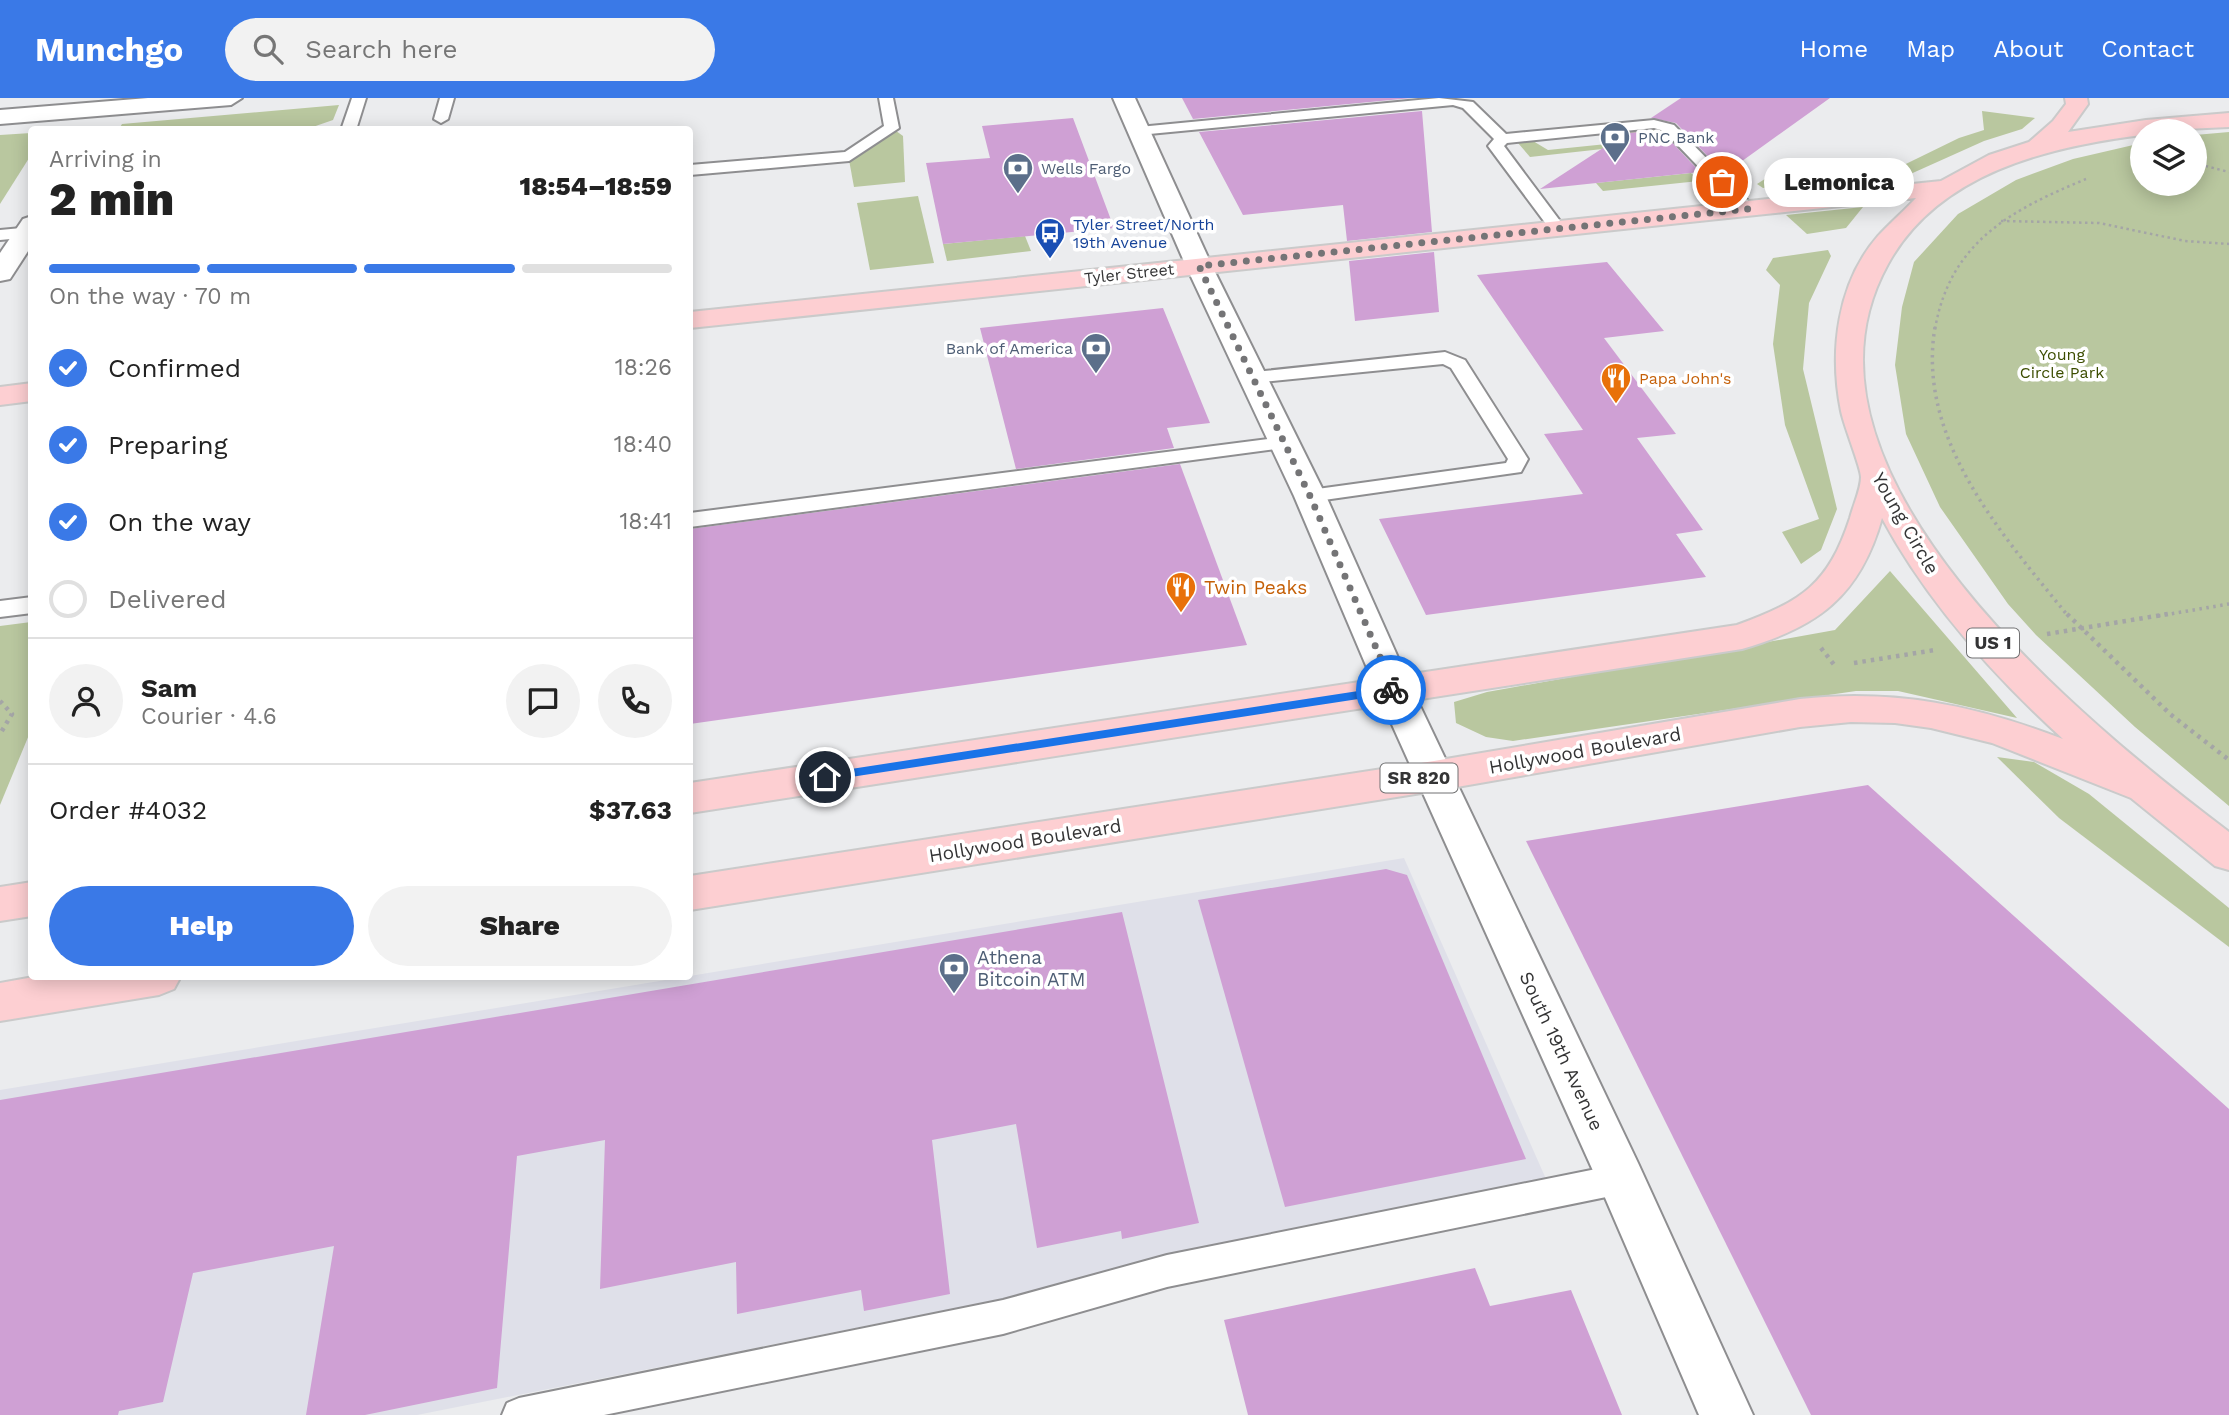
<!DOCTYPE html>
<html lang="en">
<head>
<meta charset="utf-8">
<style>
  body { margin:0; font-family:"Work Sans",sans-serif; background:#f2f2f2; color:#222; height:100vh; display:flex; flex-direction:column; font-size:26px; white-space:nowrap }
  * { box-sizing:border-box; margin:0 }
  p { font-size:23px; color:#767676 }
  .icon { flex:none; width:38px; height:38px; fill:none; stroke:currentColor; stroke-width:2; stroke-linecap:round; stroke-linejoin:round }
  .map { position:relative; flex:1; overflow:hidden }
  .details { position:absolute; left:28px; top:28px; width:665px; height:854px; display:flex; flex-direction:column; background:#fff; border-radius:7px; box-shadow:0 4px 18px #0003 }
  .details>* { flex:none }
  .tools { position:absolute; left:2130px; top:21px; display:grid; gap:14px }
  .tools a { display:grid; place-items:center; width:77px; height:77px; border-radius:50%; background:#fff; box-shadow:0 4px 18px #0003; font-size:35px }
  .pin { position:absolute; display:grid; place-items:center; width:60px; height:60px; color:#fff; margin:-30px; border:4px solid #fff; border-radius:50%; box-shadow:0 2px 7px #0007 }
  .courier { position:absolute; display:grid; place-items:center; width:70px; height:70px; margin:-35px; border:5px solid #1a73e8; border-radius:50%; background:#fff; color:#222; box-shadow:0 2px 9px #0007 }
  .bubble { position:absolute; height:49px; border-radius:24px; background:#fff; box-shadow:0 4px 18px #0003; font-size:23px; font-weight:800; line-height:49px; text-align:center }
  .headline em { font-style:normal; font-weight:800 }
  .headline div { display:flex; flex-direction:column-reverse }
  .headline { display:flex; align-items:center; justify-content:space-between; height:119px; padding:0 21px }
  h1 { font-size:46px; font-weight:800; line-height:52px }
  .bar { display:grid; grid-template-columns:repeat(4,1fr); gap:10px 7px; align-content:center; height:84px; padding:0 21px }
  .bar i { height:9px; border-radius:5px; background:#e0e0e0 }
  .bar .current { background:#3a79e7 }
  .bar p { grid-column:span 4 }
  .line { display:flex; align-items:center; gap:18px; padding:0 21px; border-top:2px solid #e0e0e0 }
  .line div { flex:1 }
  .round { display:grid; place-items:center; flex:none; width:74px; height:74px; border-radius:37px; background:#f2f2f2 }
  ol { padding:0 21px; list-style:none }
  li { display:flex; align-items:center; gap:21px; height:77px }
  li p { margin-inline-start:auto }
  li .icon { padding:7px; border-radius:50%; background:#3a79e7; color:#fff; stroke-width:4 }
  li:last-child { color:#767676 }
  li i { width:38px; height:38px; border:4px solid #e0e0e0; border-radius:50% }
  .primary-button { display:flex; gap:14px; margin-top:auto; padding:14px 21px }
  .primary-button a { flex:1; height:80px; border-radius:42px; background:#3a79e7; color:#fff; font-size:28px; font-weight:800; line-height:80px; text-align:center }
  .primary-button a+a { background:#f2f2f2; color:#222 }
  header { display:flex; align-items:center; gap:42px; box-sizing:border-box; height:98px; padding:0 35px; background:#3a79e7; color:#fff }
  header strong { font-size:33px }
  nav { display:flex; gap:38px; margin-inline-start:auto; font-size:24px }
  .search { width:490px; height:63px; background:#f2f2f2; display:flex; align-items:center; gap:18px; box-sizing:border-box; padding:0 24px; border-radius:38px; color:#767676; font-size:26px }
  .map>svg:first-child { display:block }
</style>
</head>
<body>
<header>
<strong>Munchgo</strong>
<div class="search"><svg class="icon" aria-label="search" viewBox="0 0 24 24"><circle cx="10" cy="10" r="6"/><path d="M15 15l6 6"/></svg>Search here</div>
<nav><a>Home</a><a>Map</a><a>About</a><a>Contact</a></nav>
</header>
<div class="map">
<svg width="2229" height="1317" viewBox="0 0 2229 1317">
  <rect width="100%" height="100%" fill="#ebecee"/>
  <polygon fill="#dfe0e9" points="1404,760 1546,1081 1017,1198 417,1317 0,1317 0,992"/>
  <g fill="#b9c79f">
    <polygon points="339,7 333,22 307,31 119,31 122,26"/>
    <polygon points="1982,13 2035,20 2022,31 1984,43 1886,87 1830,92 1832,86 1850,71 1860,80 1873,82 1959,40 1984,32"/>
    <polygon points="892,30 903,38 905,84 854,89 849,62"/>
    <polygon points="1658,31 1675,43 1530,59 1518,45 1533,43 1548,52 1636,43 1624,34"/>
    <polygon points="2229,34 2229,708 2135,629 2036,537 2008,506 1940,409 1906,336 1895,267 1902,209 1914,164 1958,116 2016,82 2073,61 2142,45 2142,86 2194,86 2195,37"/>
    <polygon points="31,35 31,57 0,106 0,37"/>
    <polygon points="1782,70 1815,75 1803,85 1763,90 1757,86"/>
    <polygon points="1691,75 1699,83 1603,93 1596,85"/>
    <polygon points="918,98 934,165 870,172 857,105"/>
    <polygon points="1863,109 1846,130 1807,136 1786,117"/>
    <polygon points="1025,138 1031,153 947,163 943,146"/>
    <polygon points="1828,152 1831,158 1809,205 1803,271 1837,411 1821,452 1801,466 1782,434 1819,421 1785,327 1773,246 1780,187 1766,172 1773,160"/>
    <polygon points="1890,473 2017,620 1898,593 1856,593 1513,643 1486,639 1456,625 1454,604 1487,594 1835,532"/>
    <polygon points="31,524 31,632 0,707 0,528"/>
    <polygon points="1997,659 2034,664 2089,696 2229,810 2229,849 2059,720"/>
  </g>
  <g fill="#cfa0d4">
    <polygon points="1182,0 1412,0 1193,21"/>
    <polygon points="1681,0 1830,0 1731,71 1721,72 1676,25 1651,20"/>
    <polygon points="1422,13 1432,134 1347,143 1343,107 1243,117 1199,34"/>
    <polygon points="1073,20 1114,130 943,146 926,65 990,60 982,28"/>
    <polygon points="1654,33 1663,35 1700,74 1540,91 1626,35"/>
    <polygon points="1434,154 1439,214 1355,223 1349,163"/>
    <polygon points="1607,164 1664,233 1604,240 1676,336 1637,340 1703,432 1676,436 1706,479 1426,517 1379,421 1583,396 1544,336 1583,332 1477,177"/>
    <polygon points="1163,210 1210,325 1167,330 1174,350 1016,371 980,230"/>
    <polygon points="1180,366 1247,547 690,626 690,431"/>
    <polygon points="1868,687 2229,1011 2229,1317 1811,1317 1526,743"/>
    <polygon points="1386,771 1407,777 1526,1061 1285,1109 1198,802"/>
    <polygon points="1122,814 1199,1125 1122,1141 1121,1133 1037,1150 1016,1026 932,1042 950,1196 864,1213 861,1192 737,1216 736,1164 600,1191 605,1042 517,1058 497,1290 365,1317 306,1317 334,1148 193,1175 163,1304 119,1313 118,1317 0,1317 0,1002"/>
    <polygon points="1475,1170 1490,1208 1571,1192 1622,1317 1248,1317 1224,1222"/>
  </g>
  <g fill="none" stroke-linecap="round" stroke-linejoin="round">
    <g stroke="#8e8e90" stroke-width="4">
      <g id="lane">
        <polygon points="352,0 366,0 356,32 341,32"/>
        <polygon points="440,0 454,0 448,21 441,25 434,21"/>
        <polygon points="879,0 893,0 899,30 849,63 690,77 690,67 845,54 884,28"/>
        <polygon points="1439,0 1473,4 1506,36 1654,22 1674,27 1756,111 1748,116 1742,114 1664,33 1654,30 1507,45 1504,48 1566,131 1558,136 1552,134 1488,48 1494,41 1463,10 1453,7 1139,37 1132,33 1139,29"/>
        <polygon points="32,129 32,139 0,142 0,132"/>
        <polygon points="1445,254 1465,262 1528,361 1521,374 1310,404 1303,403 1300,398 1310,392 1506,365 1508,361 1451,270 1443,266 1252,285 1245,283 1243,279 1245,275"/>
        <polygon points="1284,339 1294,345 1291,349 690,429 690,415"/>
        <polygon points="32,499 32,515 0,519 0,503"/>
        <polygon points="1621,1066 1632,1071 1636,1081 1632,1091 1621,1096 1167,1189 1003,1236 604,1317 502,1317 507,1305 519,1300 1003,1202 1167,1157"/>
      </g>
    </g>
    <g stroke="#8e8e90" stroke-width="4">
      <g id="street">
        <polygon points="148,0 242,0 231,7 0,26 0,12"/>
        <polygon points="1113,0 1135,0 1212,168 1326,398 1412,591 1638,1065 1753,1317 1699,1317 1603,1095 1376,591 1294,398 1186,168"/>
        <polygon points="32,118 32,147 10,181 0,183 0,155 23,121"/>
      </g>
    </g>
    <g stroke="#cacaca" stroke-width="4">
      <g id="primary">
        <path d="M 2065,0 L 2087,0 L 2088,6 L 2068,34 L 2146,22 L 2229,15 L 2229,29 L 2142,33 L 2142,37 C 2047,49 1938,75 1888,166 C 1773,373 2085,625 2229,734 L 2229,772 L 2215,768 L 2131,700 L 1992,645 L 1931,630 L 1895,625 L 1851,624 L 1800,629 L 1434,693 L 690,812 L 690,778 L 1434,663 L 1800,601 C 1895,591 1974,607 2063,641 C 1994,578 1927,504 1882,420 C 1860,498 1818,529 1742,551 L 690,715 L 690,685 L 1737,527 C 1802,503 1828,487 1850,420 C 1853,408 1861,391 1861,379 C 1861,370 1844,328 1841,313 C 1829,254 1837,185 1878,138 C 1890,125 1904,113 1916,100 L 690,230 L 690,214 L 1941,83 L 1989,57 L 2029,44 L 2053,23 L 2066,6 Z"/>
        <polygon points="32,285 32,303 0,307 0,289"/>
        <polygon points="32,784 32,818 0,823 0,789"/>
        <polygon points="39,878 181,878 174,891 159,897 0,923 0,885"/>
      </g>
    </g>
    <g stroke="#a4a5a6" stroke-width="2.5" stroke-dasharray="2.5 3.5" stroke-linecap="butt">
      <polyline points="2194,65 2229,74"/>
      <polyline points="2001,123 2099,125 2185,143 2229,146"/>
      <path d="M 1935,231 C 1950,144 2011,112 2086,81"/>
    </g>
    <g stroke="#a4a5a6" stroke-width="3.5" stroke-dasharray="2.5 4.5" stroke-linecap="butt">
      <path d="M 1935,229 C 1916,342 2003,437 2068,518"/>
      <polyline points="2158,518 2229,506"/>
    </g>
    <g stroke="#a4a5a6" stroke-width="4.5" stroke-dasharray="3.5 5" stroke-linecap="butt">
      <polyline points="2067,516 2170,616 2229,662"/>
      <polyline points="2047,536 2168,516"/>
      <polyline points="1821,550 1835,568"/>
      <polyline points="1854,565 1935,552"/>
      <polyline points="0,603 12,616 0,636"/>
    </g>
    <use href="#lane" fill="#fff" fill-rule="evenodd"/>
    <use href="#street" fill="#fff" fill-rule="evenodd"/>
    <use href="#primary" fill="#fdcfd2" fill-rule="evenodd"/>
  </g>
  <polygon fill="#1a73e8" points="1391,588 1396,592 1391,596 825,683 819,679 825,675"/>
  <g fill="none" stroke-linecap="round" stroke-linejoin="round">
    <polyline stroke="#747476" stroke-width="7" stroke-dasharray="0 12.6" points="1391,592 1394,591 1310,398 1199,168 1748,111 1722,84"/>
  </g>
  <defs>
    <g id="bank-pin" transform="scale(1.575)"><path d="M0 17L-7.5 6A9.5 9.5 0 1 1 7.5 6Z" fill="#5c6f8a" stroke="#fff"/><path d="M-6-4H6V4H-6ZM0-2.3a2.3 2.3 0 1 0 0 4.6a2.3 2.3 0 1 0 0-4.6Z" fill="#fff"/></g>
    <g id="bus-pin" transform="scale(1.575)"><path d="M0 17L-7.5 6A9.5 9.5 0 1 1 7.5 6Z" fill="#1a4fb4" stroke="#fff"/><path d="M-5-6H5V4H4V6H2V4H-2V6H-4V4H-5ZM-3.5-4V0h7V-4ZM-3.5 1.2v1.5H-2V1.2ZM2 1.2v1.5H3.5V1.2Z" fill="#fff"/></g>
    <g id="restaurant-pin" transform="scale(1.575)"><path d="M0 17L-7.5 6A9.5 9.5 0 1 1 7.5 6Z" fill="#e8710a" stroke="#fff"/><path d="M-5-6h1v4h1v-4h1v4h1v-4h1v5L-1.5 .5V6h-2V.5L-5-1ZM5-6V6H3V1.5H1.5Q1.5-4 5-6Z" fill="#fff"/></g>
  </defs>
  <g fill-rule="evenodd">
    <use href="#bank-pin" x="1615" y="39"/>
    <use href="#bank-pin" x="1018" y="70"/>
    <use href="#bus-pin" x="1050" y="135"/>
    <use href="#bank-pin" x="1096" y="250"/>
    <use href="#restaurant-pin" x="1616" y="280"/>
    <use href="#restaurant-pin" x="1181" y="489"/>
    <use href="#bank-pin" x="954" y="870"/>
  </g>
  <g text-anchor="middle" stroke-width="7" stroke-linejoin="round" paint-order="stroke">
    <g font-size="16" fill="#4e5e75" stroke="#fff" text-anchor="start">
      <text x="1638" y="45">PNC Bank</text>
      <text x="1041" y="76">Wells Fargo</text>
      <text x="1073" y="256" text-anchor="end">Bank of America</text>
    </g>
    <g font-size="16" fill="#164399" stroke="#fff" text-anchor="start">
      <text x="1073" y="132">Tyler Street/North<tspan x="1073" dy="18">19th Avenue</tspan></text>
    </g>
    <g font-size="16" fill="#343435" stroke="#fff">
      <text transform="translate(1129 175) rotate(-6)" y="6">Tyler Street</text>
    </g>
    <g font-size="16" fill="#3c4d00" stroke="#fff">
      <text x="2062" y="262">Young<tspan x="2062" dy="18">Circle Park</tspan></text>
    </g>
    <g font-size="16" fill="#c56008" stroke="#fff" text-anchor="start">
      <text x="1639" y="286">Papa John's</text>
    </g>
    <g fill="#fff" stroke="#717172" stroke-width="2">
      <rect x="1967" y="530.5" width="52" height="29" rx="5"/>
      <rect x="1380.5" y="665.5" width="77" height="29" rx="5"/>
    </g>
    <g font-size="18" font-weight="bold" fill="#343435">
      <text x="1993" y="551">US 1</text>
      <text x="1419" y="686">SR 820</text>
    </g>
    <g font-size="19" fill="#343435" stroke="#fff">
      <text transform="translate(1906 425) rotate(60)" y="7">Young Circle</text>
      <text transform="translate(1585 652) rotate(-10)" y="7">Hollywood Boulevard</text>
      <text transform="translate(1025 742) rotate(-9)" y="7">Hollywood Boulevard</text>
      <text transform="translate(1562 953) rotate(65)" y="7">South 19th Avenue</text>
    </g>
    <g font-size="19" fill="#c56008" stroke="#fff" text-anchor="start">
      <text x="1204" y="496">Twin Peaks</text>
    </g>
    <g font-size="19" fill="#4e5e75" stroke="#fff" text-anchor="start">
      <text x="977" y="866">Athena<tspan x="977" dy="22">Bitcoin ATM</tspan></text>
    </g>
  </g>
</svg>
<div class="tools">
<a><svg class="icon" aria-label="layers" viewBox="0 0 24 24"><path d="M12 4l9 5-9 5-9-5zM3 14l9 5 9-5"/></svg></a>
</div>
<div class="pin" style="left:1722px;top:84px;background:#ea580c"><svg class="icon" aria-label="bag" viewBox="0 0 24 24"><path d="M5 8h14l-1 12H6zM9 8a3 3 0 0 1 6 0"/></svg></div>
<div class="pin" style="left:825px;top:679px;background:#1f2937"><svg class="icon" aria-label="home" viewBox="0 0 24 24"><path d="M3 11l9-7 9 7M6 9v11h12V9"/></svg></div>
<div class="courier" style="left:1391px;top:592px"><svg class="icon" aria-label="bike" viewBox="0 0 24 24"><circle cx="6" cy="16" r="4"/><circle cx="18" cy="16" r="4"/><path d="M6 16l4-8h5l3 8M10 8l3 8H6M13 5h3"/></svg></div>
<div class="bubble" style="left:1764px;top:60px;width:150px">Lemonica</div>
<section class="details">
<div class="headline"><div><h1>2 min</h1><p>Arriving in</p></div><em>18:54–18:59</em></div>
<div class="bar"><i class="current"></i><i class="current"></i><i class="current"></i><i></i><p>On the way · 70 m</p></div>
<ol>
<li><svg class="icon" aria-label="check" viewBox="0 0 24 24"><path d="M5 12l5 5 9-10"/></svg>Confirmed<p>18:26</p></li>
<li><svg class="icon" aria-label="check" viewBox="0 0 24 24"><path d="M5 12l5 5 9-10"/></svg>Preparing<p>18:40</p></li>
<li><svg class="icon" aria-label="check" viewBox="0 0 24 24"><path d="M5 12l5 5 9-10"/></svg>On the way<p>18:41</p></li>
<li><i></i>Delivered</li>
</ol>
<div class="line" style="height:126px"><a class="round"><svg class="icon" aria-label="person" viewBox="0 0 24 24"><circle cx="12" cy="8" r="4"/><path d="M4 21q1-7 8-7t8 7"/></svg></a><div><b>Sam</b><p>Courier · 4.6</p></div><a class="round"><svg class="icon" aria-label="chat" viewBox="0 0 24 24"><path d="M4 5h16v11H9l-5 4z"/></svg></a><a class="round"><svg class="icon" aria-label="phone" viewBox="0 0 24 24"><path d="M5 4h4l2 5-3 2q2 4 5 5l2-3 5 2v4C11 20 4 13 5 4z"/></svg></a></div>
<div class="line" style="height:91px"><div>Order #4032</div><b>$37.63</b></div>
<div class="primary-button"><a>Help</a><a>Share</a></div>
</section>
</div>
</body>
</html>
